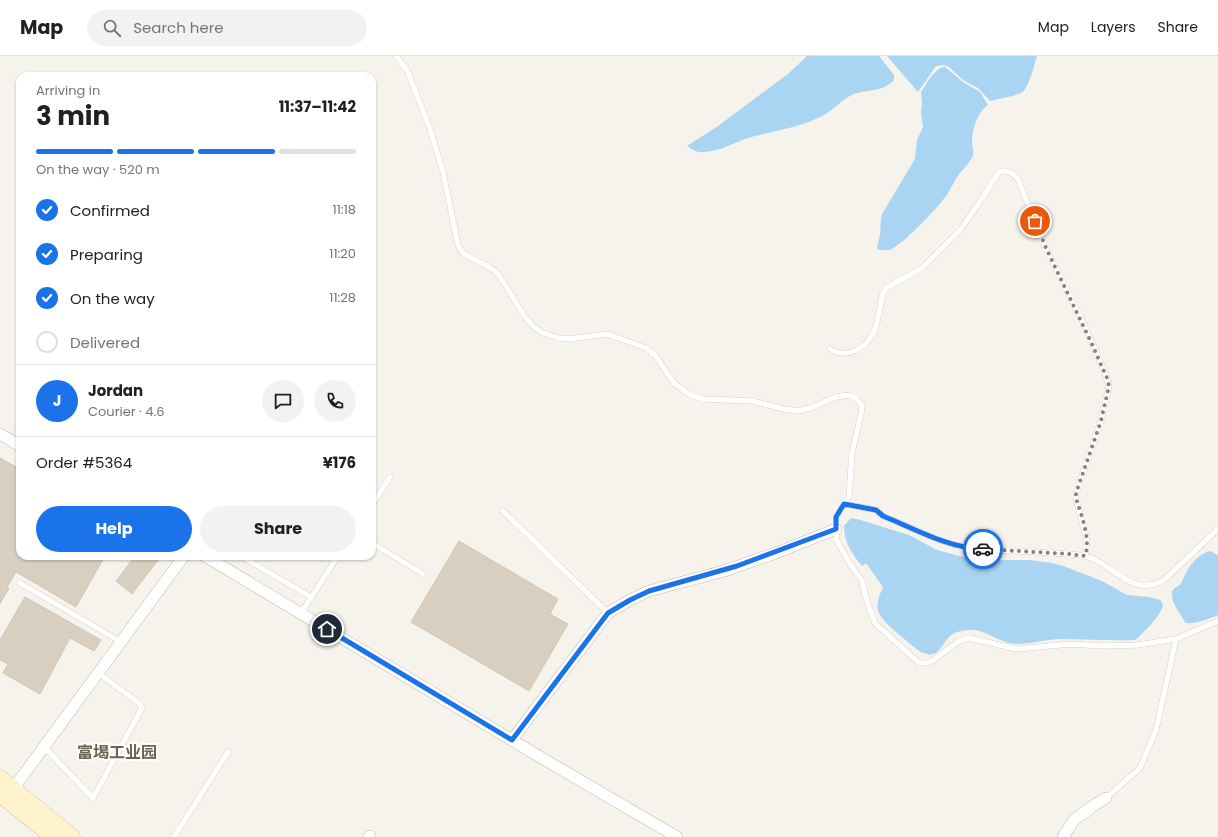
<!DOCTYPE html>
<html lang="en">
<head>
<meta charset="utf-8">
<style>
  body { margin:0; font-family:Poppins,"Noto Sans SC",sans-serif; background:#f2f2f2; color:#202124; height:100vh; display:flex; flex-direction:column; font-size:15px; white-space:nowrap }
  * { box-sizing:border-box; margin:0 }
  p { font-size:13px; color:#757577 }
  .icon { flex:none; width:22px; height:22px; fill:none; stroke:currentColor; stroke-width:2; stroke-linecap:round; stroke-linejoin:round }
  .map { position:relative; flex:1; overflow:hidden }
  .panel { position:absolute; left:16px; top:16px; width:360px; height:488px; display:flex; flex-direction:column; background:#fff; border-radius:12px; box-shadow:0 1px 3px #0004 }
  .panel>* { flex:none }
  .pin { position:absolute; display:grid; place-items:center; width:34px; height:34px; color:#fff; margin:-17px; border:2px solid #fff; border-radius:50%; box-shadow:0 1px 4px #0007 }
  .courier { position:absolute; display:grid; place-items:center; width:40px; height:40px; margin:-20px; border:3px solid #1a73e8; border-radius:50%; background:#fff; color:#222; box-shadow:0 1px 5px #0007 }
  .overview em { font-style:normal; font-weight:700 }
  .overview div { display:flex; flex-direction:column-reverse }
  .overview { display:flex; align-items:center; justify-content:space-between; height:68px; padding:0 20px }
  h1 { font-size:26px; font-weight:700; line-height:30px }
  .bar { display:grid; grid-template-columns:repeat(4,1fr); gap:6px 4px; align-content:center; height:48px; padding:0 20px }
  .bar i { height:5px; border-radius:3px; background:#e0e0e0 }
  .bar .selected { background:#1a73e8 }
  .bar p { grid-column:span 4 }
  .line { display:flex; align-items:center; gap:10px; padding:0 20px; border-top:1px solid #e0e0e0 }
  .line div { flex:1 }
  .round { display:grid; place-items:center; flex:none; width:42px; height:42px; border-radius:21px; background:#f2f2f2 }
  ol { padding:0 20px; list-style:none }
  li { display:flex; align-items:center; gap:12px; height:44px }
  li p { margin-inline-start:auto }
  li .icon { padding:4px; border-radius:50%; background:#1a73e8; color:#fff; stroke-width:4 }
  li:last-child { color:#757577 }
  li i { width:22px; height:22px; border:2px solid #e0e0e0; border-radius:50% }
  .button { display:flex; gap:8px; margin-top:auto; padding:8px 20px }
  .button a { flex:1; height:46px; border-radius:24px; background:#1a73e8; color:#fff; font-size:16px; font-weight:700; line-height:46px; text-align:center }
  .button a+a { background:#f2f2f2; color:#202124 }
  header { display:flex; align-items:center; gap:24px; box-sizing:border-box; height:56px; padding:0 20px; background:#fff; border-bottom:1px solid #e0e0e0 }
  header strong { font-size:19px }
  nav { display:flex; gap:22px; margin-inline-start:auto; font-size:14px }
  .search { width:280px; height:36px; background:#f2f2f2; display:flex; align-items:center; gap:10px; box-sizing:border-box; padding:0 14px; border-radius:22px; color:#757577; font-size:15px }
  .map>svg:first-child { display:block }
</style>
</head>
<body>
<header>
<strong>Map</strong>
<div class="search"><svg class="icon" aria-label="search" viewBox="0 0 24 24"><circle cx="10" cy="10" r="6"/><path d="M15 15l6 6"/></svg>Search here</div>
<nav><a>Map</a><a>Layers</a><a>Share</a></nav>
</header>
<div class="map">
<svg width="1218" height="781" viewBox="0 0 1218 781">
  <rect width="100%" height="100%" fill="#f6f3ec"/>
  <g fill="#a9d4f2">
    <path d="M 807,0 L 879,0 L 894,19 L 894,24 C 884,36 868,33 854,38 C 843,42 835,53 824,59 C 802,71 775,75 751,81 C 735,86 721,95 704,96 C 698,97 693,94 687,90 L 718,70 L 788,18 Z"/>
    <path d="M 887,0 L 1037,0 C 1034,9 1029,33 1021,37 C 1015,40 998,43 990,45 L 978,32 L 963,24 L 949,11 L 944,9 L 936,10 L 918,36 Z"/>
    <path d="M 945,11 L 963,26 L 980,36 L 988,49 C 977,57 972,73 972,87 C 972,91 974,95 973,99 C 970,108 962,113 957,121 C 954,126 951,132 948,137 C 940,150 905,186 892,193 C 888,195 882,194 877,193 C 877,188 879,184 880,179 C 881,172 880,165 882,158 L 915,103 L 917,84 L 923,71 L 921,57 L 922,46 L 921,36 C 927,28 934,12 945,11 Z"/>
    <path d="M 851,462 L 857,463 L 909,479 L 937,494 L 967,502 L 987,504 L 1029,504 L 1052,507 L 1063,510 L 1102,525 L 1127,539 L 1149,541 L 1160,544 C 1162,546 1164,549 1162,552 C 1160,560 1142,579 1135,584 C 1111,585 1086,583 1062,583 C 1047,583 1031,588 1016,588 C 998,587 985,572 967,574 C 961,575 954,576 950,580 C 939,591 939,605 919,595 C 910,587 881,566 878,555 C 876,547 880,538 883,531 L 866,507 L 862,510 C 852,498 844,486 844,470 Z"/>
    <path d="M 1211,495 L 1218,500 L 1218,559 C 1208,563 1197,568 1186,567 C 1181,559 1168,543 1173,534 C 1175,531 1179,530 1181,528 C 1186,515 1196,497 1211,495 Z"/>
  </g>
  <g fill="#d8cfc1" stroke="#d3c7b4">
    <polygon points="0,402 20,413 20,500 105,500 76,551 16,516 7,531 9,532 0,548"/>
    <polygon points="459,485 558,543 550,558 568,568 529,635 411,566"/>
    <polygon points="135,500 161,500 132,538 116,525"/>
    <polygon points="25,541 101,584 94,595 70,582 40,638 3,617 8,608 0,604 0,584"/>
  </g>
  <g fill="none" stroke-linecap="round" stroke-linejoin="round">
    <g stroke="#c2bbae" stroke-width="6">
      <g id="service">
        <polyline points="396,0 407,14 429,70 443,116 458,189 464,198 491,212 499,219 525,261 534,271 543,277 558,282 569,283 607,278 646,292 655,299 674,327 690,339 703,343 753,345 784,353 798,355 813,351 833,342 841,340 850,339 857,343 862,350 861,358 852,397 849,440 836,461 836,473 837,485 850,508 862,525 867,546 875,567 919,607 927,607 932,605 959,585 969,582 1016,593 1071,588 1103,590 1137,589 1176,583 1218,565"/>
        <path d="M 830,293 C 848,304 868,291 875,273 C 879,262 880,249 883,237 L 886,232 L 922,212 L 961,173 L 981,144 L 999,116 C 1007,113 1013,117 1018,123 L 1046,193 L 1081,262 L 1104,314 L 1109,330 L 1101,365 L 1076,437 L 1076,442 L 1087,485 L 1085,500"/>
        <path d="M 844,448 L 876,454 L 883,460 L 942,485 L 960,491 L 978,493 L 1069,498 C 1079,499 1090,500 1099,506 C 1121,519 1136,539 1164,524 L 1218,473"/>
        <polyline points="372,449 390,421"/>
        <polyline points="503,455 608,557"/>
        <polyline points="372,487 423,518"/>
        <polyline points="241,500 311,541"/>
        <polyline points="328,500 335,504"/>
        <polyline points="20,527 121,586"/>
        <polyline points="301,557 338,500"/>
        <polyline points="44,691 93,742 142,652 139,647 98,617"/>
        <polyline points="1106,742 1140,712 1156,674 1176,583"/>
        <polyline points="174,781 228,696"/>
      </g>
    </g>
    <g stroke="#c2bbae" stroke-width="12">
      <g id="minor">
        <polyline points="0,378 20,390"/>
        <polyline points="205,500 535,698 677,781"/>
        <polyline points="512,684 608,557 630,544 649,535 724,515 776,497 836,473"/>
        <polyline points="13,733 184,500"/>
        <polyline points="369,781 370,780"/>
        <polyline points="1063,781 1074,764 1096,748 1106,742"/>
      </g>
    </g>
    <g stroke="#d6c79b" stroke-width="17">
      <g id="secondary">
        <polyline points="0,722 72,781"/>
        <polyline points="0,738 53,781"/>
      </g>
    </g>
    <use href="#service" stroke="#fff" stroke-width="5.5"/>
    <use href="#minor" stroke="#fff" stroke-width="11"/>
    <use href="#secondary" stroke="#fff3cd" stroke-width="16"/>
  </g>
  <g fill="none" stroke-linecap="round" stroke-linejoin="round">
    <path stroke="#878178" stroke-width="4" stroke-dasharray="0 7.2" d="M 983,493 L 1069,498 L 1085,500 C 1091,483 1081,459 1076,442 L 1076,437 L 1101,365 L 1109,330 L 1107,322 L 1092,288 L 1046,192 L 1035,165"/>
    <path stroke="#1a73e8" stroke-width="5" d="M 327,573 L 512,684 L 608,557 L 630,544 L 649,535 L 737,510 L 836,473 L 836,461 L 844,448 L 876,454 L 883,460 C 913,472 950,493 983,493"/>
  </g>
  <g text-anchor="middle" stroke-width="4" stroke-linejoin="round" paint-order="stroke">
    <g font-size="16" font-weight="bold" fill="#6e6250" stroke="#fff">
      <text x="117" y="702">富堨工业园</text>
    </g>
  </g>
</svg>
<div class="pin" style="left:1035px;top:165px;background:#ea580c"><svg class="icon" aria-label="bag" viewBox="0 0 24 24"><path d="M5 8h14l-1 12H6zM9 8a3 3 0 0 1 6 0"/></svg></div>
<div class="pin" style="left:327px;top:573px;background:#1f2937"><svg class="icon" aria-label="home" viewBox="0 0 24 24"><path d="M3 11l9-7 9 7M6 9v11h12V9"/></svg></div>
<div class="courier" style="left:983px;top:493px"><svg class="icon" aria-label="car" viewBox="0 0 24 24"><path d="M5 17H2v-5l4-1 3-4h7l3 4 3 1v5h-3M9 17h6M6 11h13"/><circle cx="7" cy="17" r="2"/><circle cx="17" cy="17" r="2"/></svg></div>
<section class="panel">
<div class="overview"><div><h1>3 min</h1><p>Arriving in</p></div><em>11:37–11:42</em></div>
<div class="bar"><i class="selected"></i><i class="selected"></i><i class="selected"></i><i></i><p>On the way · 520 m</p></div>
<ol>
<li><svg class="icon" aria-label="check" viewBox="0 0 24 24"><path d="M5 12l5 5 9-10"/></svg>Confirmed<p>11:18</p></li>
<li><svg class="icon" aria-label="check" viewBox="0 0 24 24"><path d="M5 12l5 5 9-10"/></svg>Preparing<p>11:20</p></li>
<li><svg class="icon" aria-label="check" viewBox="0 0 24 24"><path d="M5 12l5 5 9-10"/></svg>On the way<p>11:28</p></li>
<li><i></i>Delivered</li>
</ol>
<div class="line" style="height:72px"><b class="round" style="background:#1a73e8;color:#fff">J</b><div><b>Jordan</b><p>Courier · 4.6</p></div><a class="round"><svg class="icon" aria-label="chat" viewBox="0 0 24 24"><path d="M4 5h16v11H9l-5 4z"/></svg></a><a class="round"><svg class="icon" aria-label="phone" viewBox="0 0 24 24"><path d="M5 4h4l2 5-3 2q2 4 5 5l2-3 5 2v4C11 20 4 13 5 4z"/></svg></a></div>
<div class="line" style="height:52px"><div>Order #5364</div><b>¥176</b></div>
<div class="button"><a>Help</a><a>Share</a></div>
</section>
</div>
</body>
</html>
